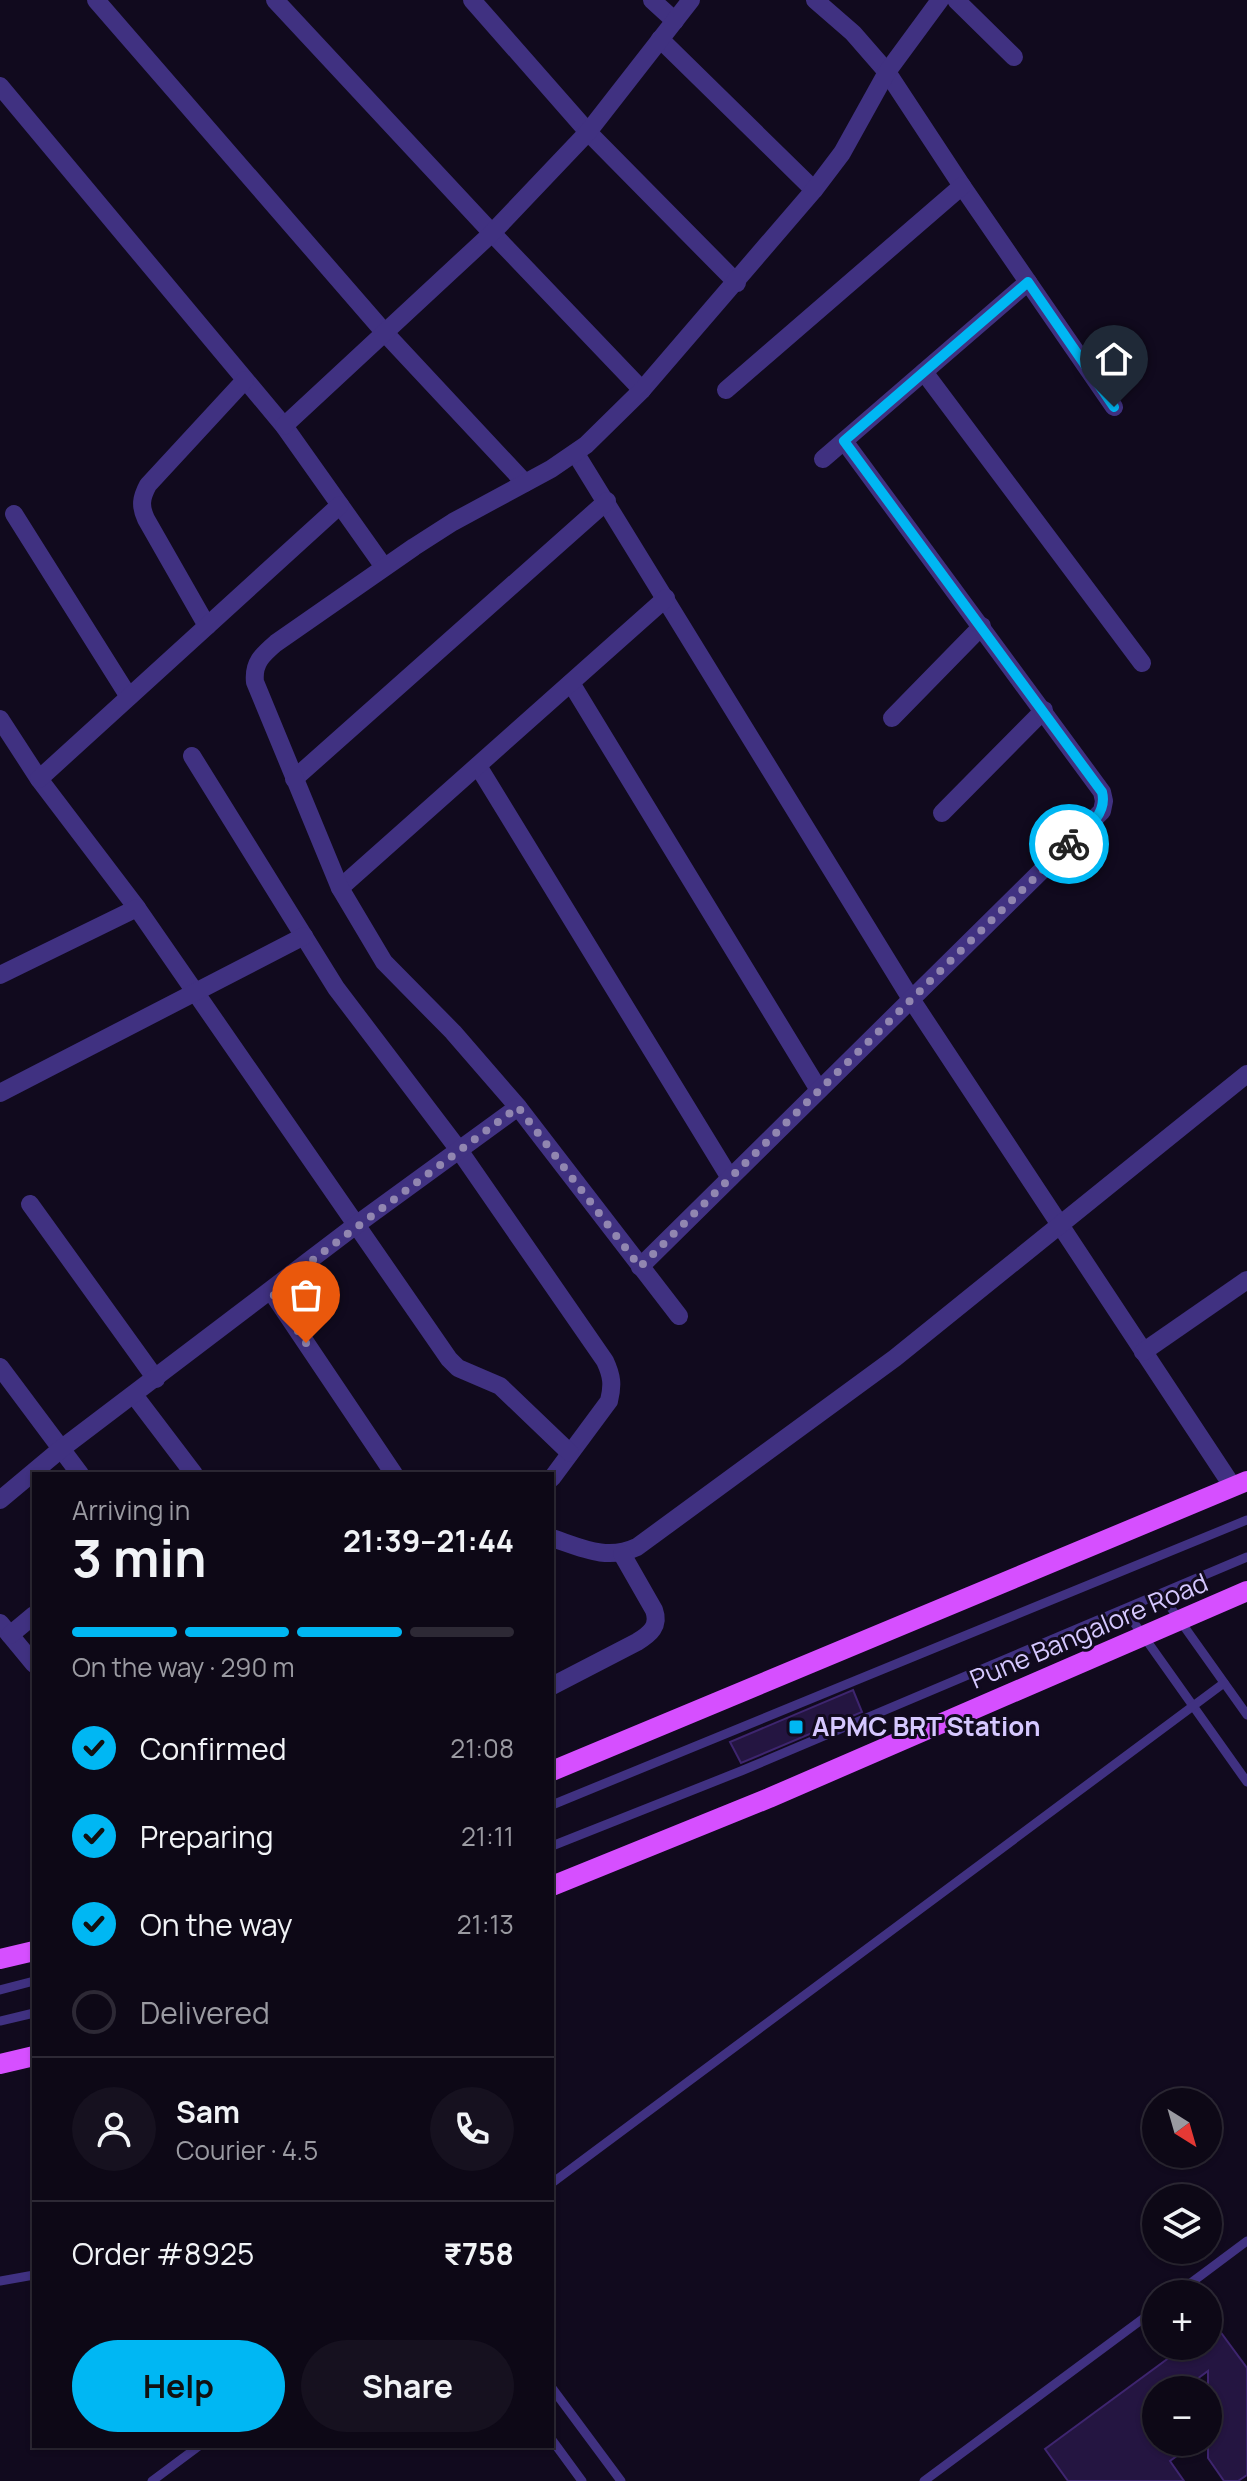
<!DOCTYPE html>
<html lang="en">
<head>
<meta charset="utf-8">
<style>
  body { margin:0; font-family:Manrope,sans-serif; background:#16111f; color:#f1f3f6; height:100vh; display:flex; flex-direction:column; font-size:30px; white-space:nowrap }
  * { box-sizing:border-box; margin:0 }
  p { font-size:26px; color:#9a9aa1 }
  .icon { flex:none; width:44px; height:44px; fill:none; stroke:currentColor; stroke-width:2; stroke-linecap:round; stroke-linejoin:round }
  .map { position:relative; flex:1; overflow:hidden }
  .details { position:absolute; left:32px; top:1472px; width:522px; height:976px; display:flex; flex-direction:column; background:#0d0816; border-radius:0px; box-shadow:0 2px 6px #0004,0 0 0 2px #2d2935 }
  .details>* { flex:none }
  .needle { width:52px; rotate:143deg }
  .buttons { position:absolute; left:1142px; top:2088px; display:grid; gap:16px }
  .buttons a { display:grid; place-items:center; width:80px; height:80px; border-radius:50%; background:#0d0816; box-shadow:0 2px 6px #0004,0 0 0 2px #2d2935; font-size:40px }
  .pin { position:absolute; display:grid; place-items:center; width:68px; height:68px; color:#fff; margin:-82px -34px; border-radius:50% 50% 50% 0; rotate:-45deg; box-shadow:0 0 8px #0007 }
  .pin .icon { rotate:45deg }
  .courier { position:absolute; display:grid; place-items:center; width:80px; height:80px; margin:-40px; border:6px solid #00b7f3; border-radius:50%; background:#fff; color:#222; box-shadow:0 2px 10px #0007 }
  .headline em { font-style:normal; font-weight:700 }
  .headline div { display:flex; flex-direction:column-reverse }
  .headline { display:flex; align-items:center; justify-content:space-between; height:136px; padding:0 40px }
  h1 { font-size:52px; font-weight:700; line-height:60px }
  .bar { display:grid; grid-template-columns:repeat(4,1fr); gap:12px 8px; align-content:center; height:96px; padding:0 40px }
  .bar i { height:10px; border-radius:6px; background:#2d2935 }
  .bar .active { background:#00b7f3 }
  .bar p { grid-column:span 4 }
  .line { display:flex; align-items:center; gap:20px; padding:0 40px; border-top:2px solid #2d2935 }
  .line div { flex:1 }
  .round { display:grid; place-items:center; flex:none; width:84px; height:84px; border-radius:42px; background:#16111f }
  ol { padding:0 40px; list-style:none }
  li { display:flex; align-items:center; gap:24px; height:88px }
  li p { margin-inline-start:auto }
  li .icon { padding:8px; border-radius:50%; background:#00b7f3; color:#111; stroke-width:4 }
  li:last-child { color:#9a9aa1 }
  li i { width:44px; height:44px; border:4px solid #2d2935; border-radius:50% }
  .primary-button { display:flex; gap:16px; margin-top:auto; padding:16px 40px }
  .primary-button a { flex:1; height:92px; border-radius:48px; background:#00b7f3; color:#111; font-size:32px; font-weight:700; line-height:92px; text-align:center }
  .primary-button a+a { background:#16111f; color:#f1f3f6 }
  .map>svg:first-child { display:block }
</style>
</head>
<body>
<div class="map">
<svg width="1247" height="2481" viewBox="0 0 1247 2481">
  <rect width="100%" height="100%" fill="#110a1e"/>
  <g fill="#241541" stroke="#3e256f" stroke-width="2">
    <polygon points="853,1690 862,1712 741,1763 730,1742"/>
    <polygon points="1208,2315 1247,2368 1247,2475 1238,2481 1224,2481 1208,2458 1208,2371 1182,2390 1156,2390 1156,2442 1196,2442 1170,2461 1184,2481 1068,2481 1045,2449 1185,2346 1208,2346"/>
  </g>
  <g fill="none" stroke-linecap="round" stroke-linejoin="round">
    <g stroke="#403181" stroke-width="9">
      <polyline points="1161,1594 1247,1715"/>
      <polyline points="1125,1610 1247,1782"/>
      <polyline points="552,1805 1247,1520"/>
      <polyline points="552,1846 741,1771 1247,1557"/>
      <polyline points="0,1990 34,1981"/>
      <polyline points="0,2021 34,2013"/>
      <polyline points="552,2183 1224,1683"/>
      <polyline points="0,2281 34,2275"/>
      <polyline points="1176,2294 1247,2241"/>
      <polyline points="552,2388 621,2481"/>
      <polyline points="552,2440 582,2481"/>
      <polyline points="152,2481 199,2446"/>
      <polyline points="924,2481 1156,2309"/>
    </g>
    <g stroke="#403181" stroke-width="18">
      <polyline points="96,0 385,333 525,483"/>
      <polyline points="275,0 492,233 642,390"/>
      <polyline points="472,0 588,132 737,283"/>
      <polyline points="652,0 675,21"/>
      <polyline points="815,0 853,33 887,72 962,186 1114,407"/>
      <polyline points="956,0 1014,57"/>
      <polyline points="660,39 814,190"/>
      <polyline points="0,86 284,426 384,567"/>
      <polyline points="924,372 1142,663"/>
      <polyline points="726,390 962,186"/>
      <polyline points="284,426 492,233 588,132 691,0"/>
      <polyline points="576,454 911,999 1233,1487"/>
      <polyline points="823,459 1028,282"/>
      <polyline points="14,514 129,697"/>
      <path d="M 207,626 L 146,519 C 140,506 141,498 148,485 L 245,380"/>
      <polyline points="571,683 819,1090"/>
      <polyline points="892,718 982,626"/>
      <polyline points="0,719 39,779 137,908"/>
      <path d="M 192,756 L 336,988 L 459,1150 L 605,1361 C 612,1376 613,1385 609,1401 L 552,1478"/>
      <polyline points="478,766 730,1178"/>
      <polyline points="39,779 340,505"/>
      <polyline points="294,779 607,501"/>
      <polyline points="942,813 1044,710"/>
      <polyline points="340,888 666,598"/>
      <polyline points="0,975 137,908 449,1359 458,1368 500,1386 570,1453"/>
      <polyline points="0,1093 304,936"/>
      <polyline points="30,1204 156,1379"/>
      <polyline points="640,1267 1102,811 1104,801 1102,792 844,441"/>
      <polyline points="271,1291 394,1474"/>
      <path d="M 679,1316 L 518,1107 L 453,1032 L 384,962 L 340,888 L 255,682 C 253,663 262,655 276,643 L 414,547 L 453,522 L 551,469 L 586,445 L 642,390 L 814,190 L 842,153 L 887,72 L 940,0"/>
      <polyline points="1143,1352 1247,1280"/>
      <polyline points="0,1367 80,1474"/>
      <polyline points="134,1395 194,1474"/>
      <polyline points="0,1500 61,1449 356,1225 518,1107"/>
      <path d="M 552,1538 C 582,1548 607,1561 637,1547 L 895,1358 L 1247,1074"/>
      <polyline points="0,1623 34,1664"/>
      <polyline points="10,1635 34,1615"/>
      <path d="M 552,1686 L 637,1642 C 650,1634 660,1626 654,1610 L 622,1554"/>
    </g>
    <g stroke="#d64fff" stroke-width="20">
      <polyline points="552,1771 1247,1481"/>
      <polyline points="552,1886 769,1798 1247,1591"/>
      <polyline points="0,1959 34,1951"/>
      <polyline points="0,2064 34,2056"/>
    </g>
  </g>
  <g fill="none" stroke-linecap="round" stroke-linejoin="round">
    <polyline stroke="#9186b0" stroke-width="8" stroke-dasharray="0 14.4" points="306,1343 271,1291 518,1107 640,1267 1069,844"/>
    <path stroke="#00b7f3" stroke-width="10" d="M 1069,844 C 1085,830 1108,815 1102,792 L 844,441 L 1028,282 L 1114,407"/>
  </g>
  <rect fill="#00b7f3" stroke="#110a1e" stroke-width="3" x="788" y="1719" width="16" height="16" rx="4"/>
  <g text-anchor="middle" stroke-width="6" stroke-linejoin="round" paint-order="stroke">
    <g font-size="26" fill="#d6c8ff" stroke="#110a1e">
      <text transform="translate(1089 1631) rotate(-23)" y="9">Pune Bangalore Road</text>
    </g>
    <g font-size="26" font-weight="bold" fill="#d6c8ff" stroke="#110a1e" text-anchor="start">
      <text x="812" y="1736">APMC BRT Station</text>
    </g>
  </g>
</svg>
<div class="buttons">
<a><svg class="needle" viewBox="-14 -14 28 28"><path d="M0-13l5 13h-10z" fill="#e53935"/><path d="M0 13l5-13h-10z" fill="#9a9aa1"/></svg></a>
<a><svg class="icon" aria-label="layers" viewBox="0 0 24 24"><path d="M12 4l9 5-9 5-9-5zM3 14l9 5 9-5"/></svg></a>
<a>+</a>
<a>−</a>
</div>
<div class="pin" style="left:306px;top:1343px;background:#ea580c"><svg class="icon" aria-label="bag" viewBox="0 0 24 24"><path d="M5 8h14l-1 12H6zM9 8a3 3 0 0 1 6 0"/></svg></div>
<div class="pin" style="left:1114px;top:407px;background:#1f2937"><svg class="icon" aria-label="home" viewBox="0 0 24 24"><path d="M3 11l9-7 9 7M6 9v11h12V9"/></svg></div>
<div class="courier" style="left:1069px;top:844px"><svg class="icon" aria-label="bike" viewBox="0 0 24 24"><circle cx="6" cy="16" r="4"/><circle cx="18" cy="16" r="4"/><path d="M6 16l4-8h5l3 8M10 8l3 8H6M13 5h3"/></svg></div>
<section class="details">
<div class="headline"><div><h1>3 min</h1><p>Arriving in</p></div><em>21:39–21:44</em></div>
<div class="bar"><i class="active"></i><i class="active"></i><i class="active"></i><i></i><p>On the way · 290 m</p></div>
<ol>
<li><svg class="icon" aria-label="check" viewBox="0 0 24 24"><path d="M5 12l5 5 9-10"/></svg>Confirmed<p>21:08</p></li>
<li><svg class="icon" aria-label="check" viewBox="0 0 24 24"><path d="M5 12l5 5 9-10"/></svg>Preparing<p>21:11</p></li>
<li><svg class="icon" aria-label="check" viewBox="0 0 24 24"><path d="M5 12l5 5 9-10"/></svg>On the way<p>21:13</p></li>
<li><i></i>Delivered</li>
</ol>
<div class="line" style="height:144px"><a class="round"><svg class="icon" aria-label="person" viewBox="0 0 24 24"><circle cx="12" cy="8" r="4"/><path d="M4 21q1-7 8-7t8 7"/></svg></a><div><b>Sam</b><p>Courier · 4.5</p></div><a class="round"><svg class="icon" aria-label="phone" viewBox="0 0 24 24"><path d="M5 4h4l2 5-3 2q2 4 5 5l2-3 5 2v4C11 20 4 13 5 4z"/></svg></a></div>
<div class="line" style="height:104px"><div>Order #8925</div><b>₹758</b></div>
<div class="primary-button"><a>Help</a><a>Share</a></div>
</section>
</div>
</body>
</html>
